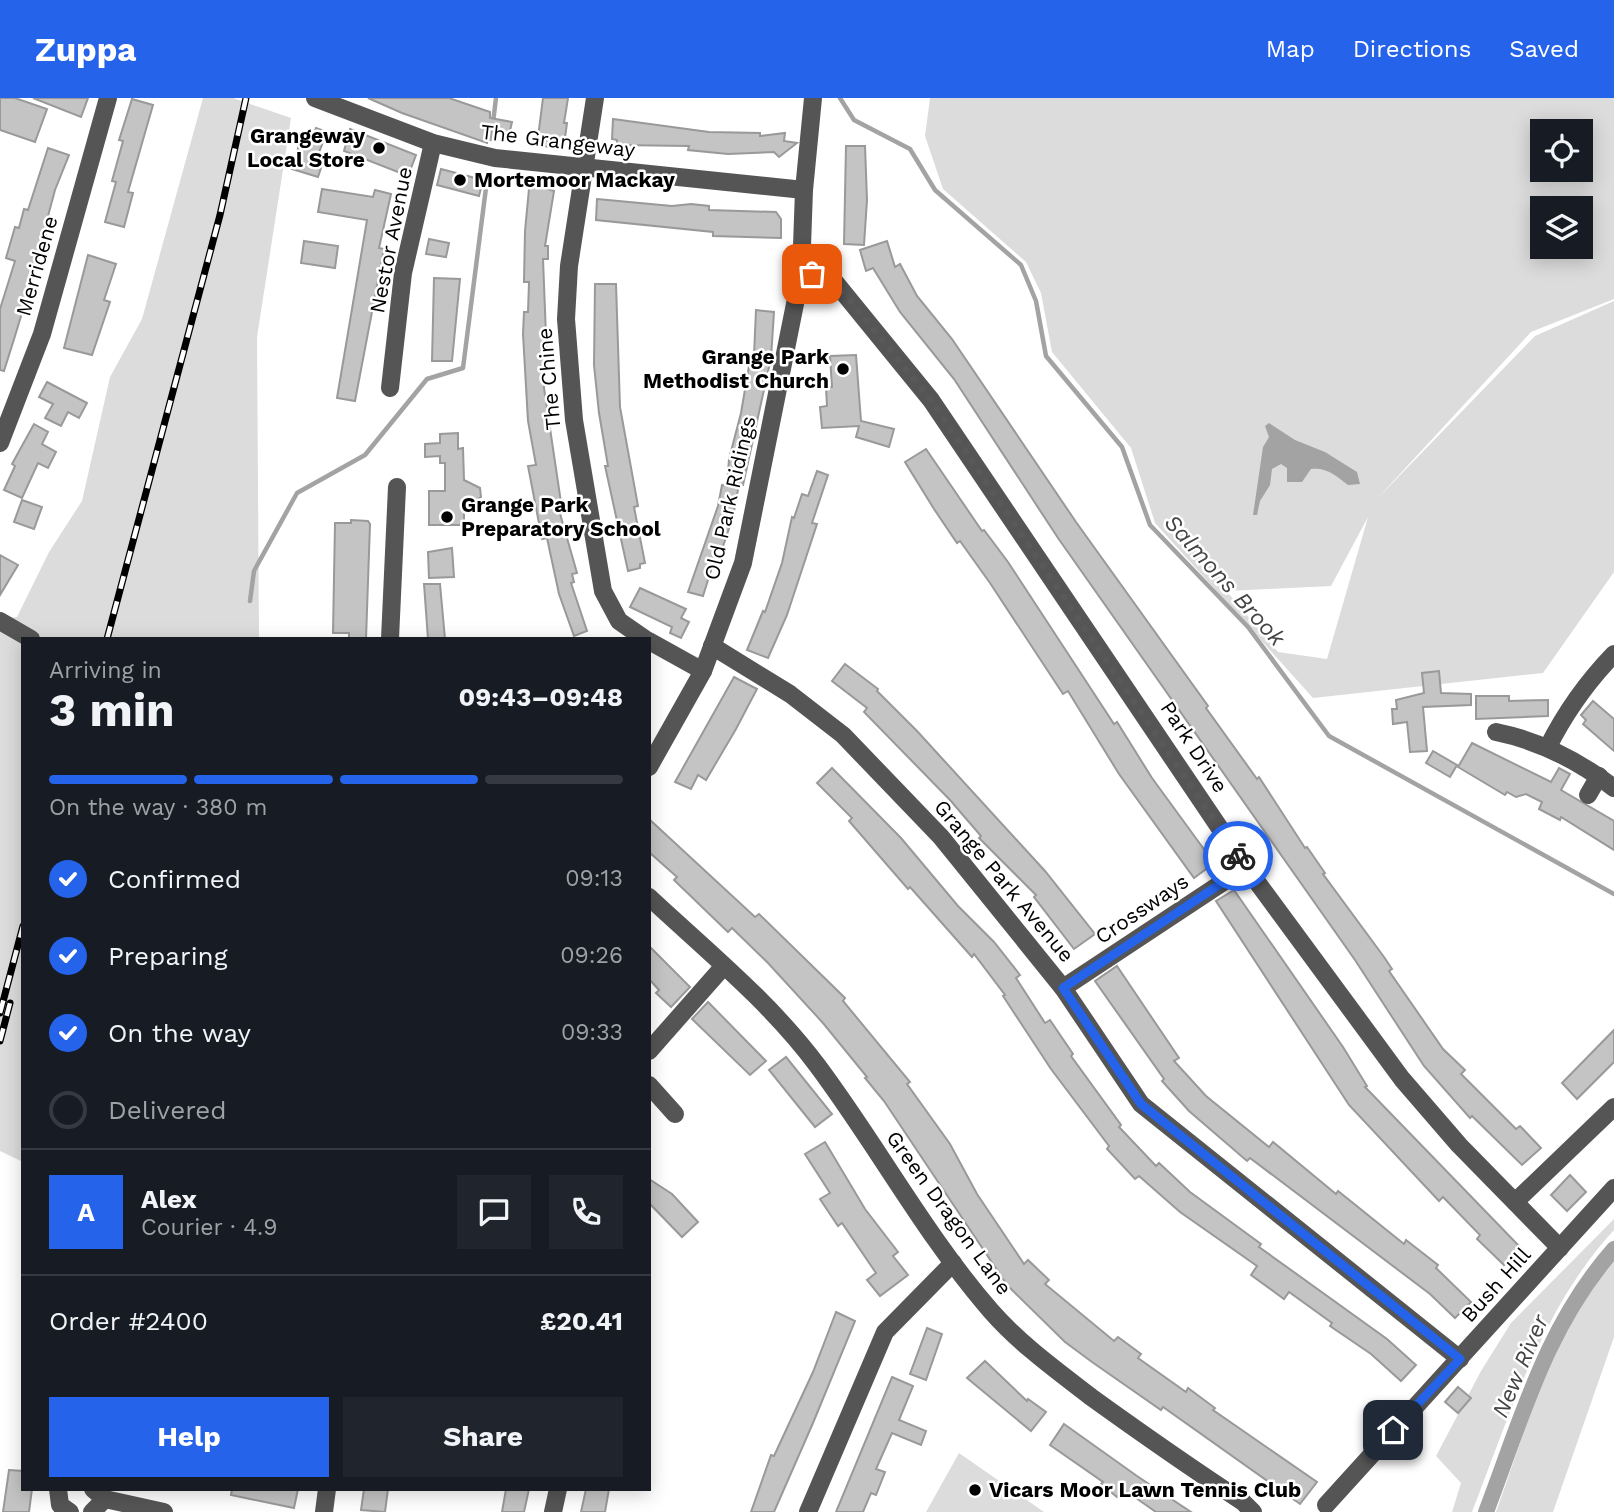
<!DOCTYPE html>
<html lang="en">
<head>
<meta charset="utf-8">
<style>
  body { margin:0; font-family:"Work Sans",sans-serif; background:#20242c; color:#f1f3f6; height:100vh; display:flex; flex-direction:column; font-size:26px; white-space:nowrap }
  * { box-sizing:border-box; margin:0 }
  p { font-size:23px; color:#9ea1a6 }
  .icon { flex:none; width:38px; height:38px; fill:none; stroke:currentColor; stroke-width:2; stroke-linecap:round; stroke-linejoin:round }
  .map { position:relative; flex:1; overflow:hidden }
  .panel { position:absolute; left:21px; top:539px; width:630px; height:854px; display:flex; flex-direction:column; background:#171b24; border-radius:0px; box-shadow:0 4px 18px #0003 }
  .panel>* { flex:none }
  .buttons { position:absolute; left:1530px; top:21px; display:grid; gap:14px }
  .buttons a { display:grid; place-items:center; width:63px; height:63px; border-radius:0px; background:#171b24; box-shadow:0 4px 18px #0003; font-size:35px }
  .pin { position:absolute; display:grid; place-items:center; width:60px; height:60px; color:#fff; margin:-30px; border-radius:14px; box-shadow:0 4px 10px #0006 }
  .courier { position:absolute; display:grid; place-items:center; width:70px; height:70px; margin:-35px; border:5px solid #2563eb; border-radius:50%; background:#fff; color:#222; box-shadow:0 2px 9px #0007 }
  .head em { font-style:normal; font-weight:700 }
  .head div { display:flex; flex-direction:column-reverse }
  .head { display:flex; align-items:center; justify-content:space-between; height:119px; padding:0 28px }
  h1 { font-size:46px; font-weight:700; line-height:52px }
  .bar { display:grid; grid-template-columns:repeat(4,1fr); gap:10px 7px; align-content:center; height:84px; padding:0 28px }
  .bar i { height:9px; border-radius:5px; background:#363941 }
  .bar .current { background:#2563eb }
  .bar p { grid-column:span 4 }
  .line { display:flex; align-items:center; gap:18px; padding:0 28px; border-top:2px solid #363941 }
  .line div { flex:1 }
  .round { display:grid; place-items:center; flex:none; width:74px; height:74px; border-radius:0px; background:#20242c }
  ol { padding:0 28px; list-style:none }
  li { display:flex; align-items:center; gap:21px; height:77px }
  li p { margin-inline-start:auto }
  li .icon { padding:7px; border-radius:50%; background:#2563eb; color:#fff; stroke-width:4 }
  li:last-child { color:#9ea1a6 }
  li i { width:38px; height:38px; border:4px solid #363941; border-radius:50% }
  .cta { display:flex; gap:14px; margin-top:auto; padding:14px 28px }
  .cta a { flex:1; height:80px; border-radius:0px; background:#2563eb; color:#fff; font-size:28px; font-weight:700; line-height:80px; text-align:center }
  .cta a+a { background:#20242c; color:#f1f3f6 }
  header { display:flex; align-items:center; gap:42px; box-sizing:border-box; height:98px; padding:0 35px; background:#2563eb; color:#fff }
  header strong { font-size:33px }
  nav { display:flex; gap:38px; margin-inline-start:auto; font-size:24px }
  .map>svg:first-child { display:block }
</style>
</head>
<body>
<header>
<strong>Zuppa</strong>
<nav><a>Map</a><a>Directions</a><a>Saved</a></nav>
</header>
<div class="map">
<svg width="1614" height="1414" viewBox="0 0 1614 1414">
  <rect width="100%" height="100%" fill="#fff"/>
  <g fill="#dcdcdc" fill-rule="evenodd">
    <polygon points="203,0 233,0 291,20 257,239 259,541 23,541 23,1064 0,1053 0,521 17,519 49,454 82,403 110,279 142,221"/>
    <path d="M 930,0 L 1614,0 L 1614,201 L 1531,234 L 1375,403 L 1535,238 L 1614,203 L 1614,474 L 1543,575 L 1313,600 L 1155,425 L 1131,350 L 1052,254 L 1041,195 L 1026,164 L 943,91 L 925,38 ZM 1542,33 L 1580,33 L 1580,72 L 1542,72 ZM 1542,110 L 1580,110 L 1580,149 L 1542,149 ZM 1368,419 L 1327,561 L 1278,554 L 1223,489 L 1228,493 L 1331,488 Z"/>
    <path d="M 1614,1121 L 1614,1132 C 1542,1210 1510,1316 1472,1414 L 1452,1414 L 1461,1385 L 1436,1358 L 1481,1273 L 1511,1225 Z"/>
    <path d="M 1614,1163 L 1614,1239 L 1553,1414 L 1496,1414 C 1527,1328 1552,1232 1614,1163 Z"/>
    <polygon points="959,1355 1044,1414 926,1414"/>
  </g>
  <path fill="#a3a3a3" d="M 1269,325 L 1295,342 L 1325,354 L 1357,374 L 1360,386 L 1348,387 C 1336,378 1327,369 1311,371 L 1302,384 L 1287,384 L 1287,370 L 1281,366 L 1272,371 L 1270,387 L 1260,403 L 1257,417 L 1253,417 L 1263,349 L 1269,339 L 1265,328 Z"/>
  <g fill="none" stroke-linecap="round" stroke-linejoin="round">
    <g stroke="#a3a3a3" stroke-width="4.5">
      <polyline points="840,0 854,22 910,51 935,92 1021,167 1036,203 1046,258 1122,349 1150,427 1248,529 1329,638 1614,796"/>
      <polyline points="491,41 496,0"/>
      <polyline points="250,503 254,473 297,395 365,357 427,281 463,270 487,82"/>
    </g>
    <path stroke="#a3a3a3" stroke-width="16" d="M 1486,1414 C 1522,1320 1546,1228 1614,1151"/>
  </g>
  <g fill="#c4c4c4" stroke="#999" stroke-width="2">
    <polygon points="0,0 15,0 47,11 35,44 0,32"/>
    <polygon points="33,0 88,0 81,19"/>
    <polygon points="368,0 449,0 490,14 490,20 512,24 509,37 488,33 487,45 402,15"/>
    <polygon points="543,0 568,0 564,25 567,25 564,47 557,46 556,50 537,47"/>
    <polygon points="132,1 153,7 128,94 133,95 124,129 105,124 116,84 112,83 123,43 119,42"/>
    <polygon points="613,21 709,34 760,35 760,38 785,35 784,43 797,45 779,59 774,54 728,56 688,52 689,48 617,47 617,42 612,41"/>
    <polygon points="316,30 327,34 316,62 323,64 318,79 292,71 299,47 308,50"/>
    <polygon points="350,31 416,57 408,78 344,53"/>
    <polygon points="846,48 865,48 867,102 864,147 844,146"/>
    <polygon points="48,50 69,57 55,92 48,118 51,119 15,238 4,273 0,272 0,211 15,163 6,160 15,129 19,130 24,111 28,112"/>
    <polygon points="441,71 483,82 479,98 437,87"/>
    <polygon points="533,86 554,93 545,148 548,148 548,161 543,161 547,263 544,263 544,290 562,411 559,412 577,475 572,476 574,484 571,485 587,533 574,538 559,496 547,440 542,441 528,368 536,367 528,323 523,236 524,214 528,214 529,184 524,184 525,133 529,91"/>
    <polygon points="322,91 373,99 375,92 391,96 379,150 384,151 355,303 337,300 367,122 318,114"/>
    <polygon points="597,101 672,108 691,106 709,108 709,112 776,114 781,121 781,140 713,138 713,134 596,122"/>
    <polygon points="429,141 449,145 446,159 426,156"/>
    <polygon points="304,143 338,148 335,170 301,165"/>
    <polygon points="887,143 895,169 900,166 917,198 952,241 1076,424 1208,608 1206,610 1257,681 1259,679 1305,750 1307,749 1325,775 1323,776 1384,859 1392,871 1389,873 1443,951 1465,972 1461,976 1516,1031 1520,1028 1541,1050 1522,1067 1472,1018 1470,1020 1424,968 1355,862 1058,440 954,281 900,214 873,170 866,173 860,152"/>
    <polygon points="88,157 116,166 104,202 110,204 92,257 64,250"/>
    <polygon points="434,180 460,181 452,263 432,263"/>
    <polygon points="595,186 616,186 620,309 638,408 634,409 645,465 640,466 640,470 628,473 605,368 608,368 599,315 594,267"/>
    <polygon points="756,212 774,214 771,260 743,387 739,386 733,419 722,451 718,450 703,498 688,494 718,408 722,387 727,388 729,361 741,315 751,256 754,257"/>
    <polygon points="856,257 861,323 894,331 889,349 856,339 859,328 822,330 820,309 827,308 826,290 832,289 830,258"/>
    <polygon points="47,284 87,305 79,320 68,314 61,328 45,320 53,306 39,299"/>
    <polygon points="34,326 48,334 42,346 56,354 48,370 38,365 22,400 4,392 15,368 12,366"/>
    <polygon points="458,335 458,351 463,350 464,382 480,390 481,399 474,403 464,403 464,427 429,427 429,393 445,393 445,365 440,365 440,358 425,359 425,346 440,345 440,336"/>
    <polygon points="926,351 982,433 984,432 1008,464 1114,626 1117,624 1152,680 1214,765 1194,780 1119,676 1068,593 1063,596 990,485 960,443 957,445 934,411 905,364"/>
    <polygon points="817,373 828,377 812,425 817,426 787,517 768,560 747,552 763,513 765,514 782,465 792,419 794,420 802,396 808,398"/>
    <polygon points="22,402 42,409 34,431 14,424"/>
    <polygon points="351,422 368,423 370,426 366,541 349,541 349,535 333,535 335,425 351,425"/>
    <polygon points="452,450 454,479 429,480 428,454"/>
    <polygon points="0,457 18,467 0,497"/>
    <polygon points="424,486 440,486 445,541 428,541"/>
    <polygon points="640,490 686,511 681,520 689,524 681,540 670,535 672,529 630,509"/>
    <polygon points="845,566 878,591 877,593 917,633 1045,773 1095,836 1074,851 1034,799 1036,797 979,740 981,738 950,702 864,614 867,610 832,583"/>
    <polygon points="1439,573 1441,595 1471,596 1471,607 1423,609 1427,653 1410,654 1407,624 1393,626 1392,611 1397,611 1396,602 1424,595 1422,575"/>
    <polygon points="734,579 757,591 736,631 706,682 698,677 691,691 675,684"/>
    <polygon points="1476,598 1509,598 1509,603 1548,602 1548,618 1476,621"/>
    <polygon points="1593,603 1614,621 1614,653 1583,626 1586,622 1581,617"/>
    <polygon points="1472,645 1551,684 1559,670 1570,676 1561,692 1614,723 1614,752 1561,719 1560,722 1539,711 1542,704 1526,696 1516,699 1507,694 1505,697 1458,669"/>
    <polygon points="1433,653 1457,667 1450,679 1426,665"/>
    <polygon points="832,670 901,740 958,808 994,844 1020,877 1016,880 1045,925 1050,922 1073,956 1071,958 1121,1027 1119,1029 1156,1068 1159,1065 1190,1094 1261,1146 1259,1149 1387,1241 1416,1267 1401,1283 1371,1256 1330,1228 1332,1225 1289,1194 1284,1201 1251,1177 1257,1168 1180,1114 1139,1078 1135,1081 1107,1051 1109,1048 1051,971 1003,898 1005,897 974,856 972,859 910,789 908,791 849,723 852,720 817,685"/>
    <polygon points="649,721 755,819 759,816 845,900 843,903 910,984 907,986 950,1046 977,1096 1024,1166 1028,1162 1049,1182 1045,1186 1114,1243 1118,1239 1141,1256 1138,1260 1186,1294 1188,1290 1215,1310 1213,1312 1317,1384 1300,1406 1163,1309 1161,1312 1092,1264 1065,1244 1007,1187 884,1003 865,980 867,979 823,925 768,865 732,830 728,834 674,782 677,779 649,754"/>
    <polygon points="1234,792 1343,949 1367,988 1365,989 1521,1150 1504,1167 1477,1141 1480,1137 1443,1099 1439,1103 1349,1007 1216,803"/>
    <polygon points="649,848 690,889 671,909 656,895 659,892 649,881"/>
    <polygon points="1117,868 1179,960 1174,963 1206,998 1269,1049 1273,1044 1336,1096 1338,1093 1404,1146 1406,1142 1438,1167 1436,1170 1471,1204 1455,1220 1430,1196 1250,1060 1247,1063 1189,1013 1162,983 1164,981 1095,883"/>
    <polygon points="708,904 766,963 750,977 692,921"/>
    <polygon points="1614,932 1614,964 1577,1001 1562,985"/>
    <polygon points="786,959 832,1016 815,1029 769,972"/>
    <polygon points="825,1044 865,1111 898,1154 893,1158 908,1177 880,1198 867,1182 876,1175 842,1125 838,1128 820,1101 830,1095 805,1056"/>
    <polygon points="1570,1077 1586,1094 1567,1113 1551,1097"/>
    <polygon points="649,1081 672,1096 698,1124 682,1139 649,1105"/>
    <polygon points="836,1214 855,1223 813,1325 774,1414 751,1414 771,1357 774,1358 813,1274"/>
    <polygon points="927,1230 942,1236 926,1282 910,1276"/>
    <polygon points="985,1263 1027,1303 1028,1301 1046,1314 1031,1333 967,1280"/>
    <polygon points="892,1279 913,1288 899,1322 926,1333 921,1347 892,1335 876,1371 885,1374 876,1397 871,1395 863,1414 836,1414"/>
    <polygon points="1458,1289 1471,1300 1458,1315 1445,1304"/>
    <polygon points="1064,1326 1137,1378 1191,1414 1156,1414 1123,1391 1117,1399 1101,1386 1103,1384 1050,1347"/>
    <polygon points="9,1372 23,1373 23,1391 32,1391 29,1414 3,1414"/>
    <polygon points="232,1391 298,1391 294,1410 231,1397"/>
    <polygon points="364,1391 388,1391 385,1414 361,1412"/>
    <polygon points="506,1391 529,1391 524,1414 502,1414"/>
    <polygon points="586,1391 609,1391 605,1414 581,1414"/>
  </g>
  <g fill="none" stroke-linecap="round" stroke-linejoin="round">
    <g stroke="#555" stroke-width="18">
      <polyline points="315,0 433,45 495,60 804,92"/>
      <polyline points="595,0 569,168 566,221 574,322 603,493 619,523 645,541"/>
      <polyline points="801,176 830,178 931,302 1246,769 1402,981 1459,1047 1560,1150"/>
      <polyline points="390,290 403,175 433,45"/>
      <polyline points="0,345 42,236 108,0"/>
      <polyline points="0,523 31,541"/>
      <polyline points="390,541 397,389"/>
      <polyline points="649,543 703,573"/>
      <polyline points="712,548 790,596 843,637 941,739 1063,890 1141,1006 1460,1261"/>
      <path d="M 1496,634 C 1540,643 1579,663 1614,690"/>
      <path d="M 1548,649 C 1566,613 1586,585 1614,556"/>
      <polyline points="649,669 703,573 743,465 801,176 804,92 813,0"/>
      <polyline points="1588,697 1599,678"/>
      <path d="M 649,799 C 707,853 770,904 817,967 C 877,1047 925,1137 991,1213 C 1020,1246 1056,1272 1091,1299 C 1141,1335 1191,1370 1243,1404 L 1253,1414"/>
      <polyline points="1063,890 1246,769"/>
      <polyline points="649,953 723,869"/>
      <polyline points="649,987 675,1016"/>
      <polyline points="1515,1104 1614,1009"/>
      <polyline points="58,1391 60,1407 70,1414"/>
      <polyline points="93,1391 105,1401 164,1414"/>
      <polyline points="1326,1407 1614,1090"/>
      <polyline points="92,1414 105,1401"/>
      <polyline points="324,1414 327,1391"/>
      <polyline points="553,1414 558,1391"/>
      <polyline points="808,1414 885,1234 953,1165"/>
    </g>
    <g stroke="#000" stroke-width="7">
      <g id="rail">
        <polyline points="107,541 220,117 246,0"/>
        <polyline points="0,915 23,828"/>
        <polyline points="0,943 10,905"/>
      </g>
    </g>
    <use href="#rail" stroke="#fff" stroke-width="4.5" stroke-dasharray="13" stroke-linecap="butt"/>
  </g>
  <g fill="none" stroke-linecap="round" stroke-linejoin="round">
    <polyline stroke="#595959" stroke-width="7" stroke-dasharray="0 12.6" points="812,176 830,178 931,302 1238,758"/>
    <polyline stroke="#2563eb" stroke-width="9" points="1238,758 1246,769 1063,890 1141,1006 1460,1261 1393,1332"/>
  </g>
  <g fill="#000" stroke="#fff" stroke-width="2.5">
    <circle cx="379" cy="50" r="7"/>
    <circle cx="460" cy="82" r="7"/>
    <circle cx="843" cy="271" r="7"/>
    <circle cx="447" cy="419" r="7"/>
    <circle cx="975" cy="1392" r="7"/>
  </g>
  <g text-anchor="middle" stroke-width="5" stroke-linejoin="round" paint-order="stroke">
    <g font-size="21" font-weight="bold" fill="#000" stroke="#fff" text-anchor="start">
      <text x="365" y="45" text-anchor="end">Grangeway<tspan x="365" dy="24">Local Store</tspan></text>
      <text x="474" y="89">Mortemoor Mackay</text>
      <text x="829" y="266" text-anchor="end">Grange Park<tspan x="829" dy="24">Methodist Church</tspan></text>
      <text x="461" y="414">Grange Park<tspan x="461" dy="24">Preparatory School</tspan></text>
      <text x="989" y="1399">Vicars Moor Lawn Tennis Club</text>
    </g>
    <g font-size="21" fill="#000" stroke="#fff">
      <text transform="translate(558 43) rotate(7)" y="7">The Grangeway</text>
      <text transform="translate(391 142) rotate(-79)" y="7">Nestor Avenue</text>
      <text transform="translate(37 168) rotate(-74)" y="7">Merridene</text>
      <text transform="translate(549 281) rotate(-95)" y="7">The Chine</text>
      <text transform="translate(730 400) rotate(-77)" y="7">Old Park Ridings</text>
      <text transform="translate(1194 649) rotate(57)" y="7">Park Drive</text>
      <text transform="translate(1004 783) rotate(50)" y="7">Grange Park Avenue</text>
      <text transform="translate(1142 811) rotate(-34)" y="7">Crossways</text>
      <text transform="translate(949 1115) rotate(54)" y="7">Green Dragon Lane</text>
      <text transform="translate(1496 1187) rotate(-48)" y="7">Bush Hill</text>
    </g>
    <g font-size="23" font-style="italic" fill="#444" stroke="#fff">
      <text transform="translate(1225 482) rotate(48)" y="8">Salmons Brook</text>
      <text transform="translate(1520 1268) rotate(-67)" y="8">New River</text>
    </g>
  </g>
</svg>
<div class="buttons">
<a><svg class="icon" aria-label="locate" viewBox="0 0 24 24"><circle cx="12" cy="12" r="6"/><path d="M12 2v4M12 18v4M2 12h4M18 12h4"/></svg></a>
<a><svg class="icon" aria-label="layers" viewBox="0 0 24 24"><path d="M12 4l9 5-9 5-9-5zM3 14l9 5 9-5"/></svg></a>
</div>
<div class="pin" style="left:812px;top:176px;background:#ea580c"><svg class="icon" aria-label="bag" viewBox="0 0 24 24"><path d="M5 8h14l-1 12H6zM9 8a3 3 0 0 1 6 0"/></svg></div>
<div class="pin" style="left:1393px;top:1332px;background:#1f2937"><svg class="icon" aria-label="home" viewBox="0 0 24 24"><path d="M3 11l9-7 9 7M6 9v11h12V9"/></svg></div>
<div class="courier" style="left:1238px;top:758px"><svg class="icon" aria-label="bike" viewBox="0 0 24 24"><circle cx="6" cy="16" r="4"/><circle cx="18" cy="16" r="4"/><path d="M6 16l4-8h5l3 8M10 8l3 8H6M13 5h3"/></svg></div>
<section class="panel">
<div class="head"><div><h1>3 min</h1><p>Arriving in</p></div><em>09:43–09:48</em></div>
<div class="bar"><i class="current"></i><i class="current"></i><i class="current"></i><i></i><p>On the way · 380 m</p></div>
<ol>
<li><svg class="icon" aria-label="check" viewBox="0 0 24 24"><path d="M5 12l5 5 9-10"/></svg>Confirmed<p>09:13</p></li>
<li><svg class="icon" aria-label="check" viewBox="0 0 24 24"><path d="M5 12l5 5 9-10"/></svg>Preparing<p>09:26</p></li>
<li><svg class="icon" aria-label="check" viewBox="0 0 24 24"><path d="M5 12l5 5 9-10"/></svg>On the way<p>09:33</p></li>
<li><i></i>Delivered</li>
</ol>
<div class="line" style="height:126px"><b class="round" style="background:#2563eb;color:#fff">A</b><div><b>Alex</b><p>Courier · 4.9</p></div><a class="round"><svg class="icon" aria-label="chat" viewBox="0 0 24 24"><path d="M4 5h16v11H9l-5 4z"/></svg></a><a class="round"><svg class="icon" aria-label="phone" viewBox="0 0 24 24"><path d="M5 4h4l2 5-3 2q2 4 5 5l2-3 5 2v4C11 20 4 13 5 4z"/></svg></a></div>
<div class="line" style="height:91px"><div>Order #2400</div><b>£20.41</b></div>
<div class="cta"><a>Help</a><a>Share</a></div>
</section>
</div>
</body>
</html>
